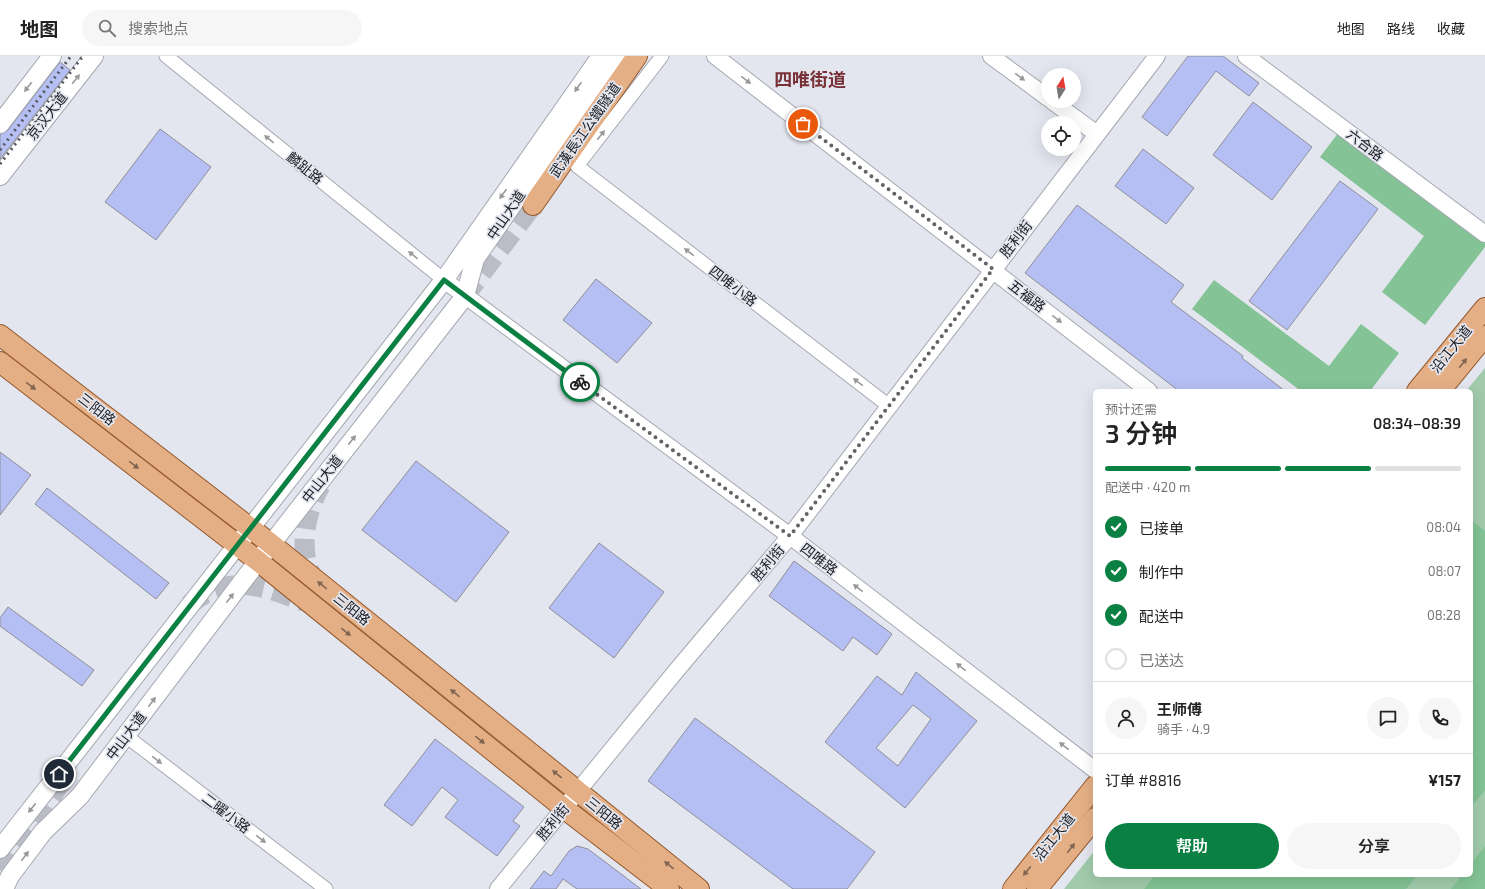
<!DOCTYPE html>
<html lang="zh">
<head>
<meta charset="utf-8">
<style>
  body { margin:0; font-family:"Exo 2","Noto Sans SC",sans-serif; background:#f6f6f6; color:#222; height:100vh; display:flex; flex-direction:column; font-size:15px; white-space:nowrap }
  * { box-sizing:border-box; margin:0 }
  p { font-size:13px; color:#767676 }
  .icon { flex:none; width:22px; height:22px; fill:none; stroke:currentColor; stroke-width:2; stroke-linecap:round; stroke-linejoin:round }
  .map { position:relative; flex:1; overflow:hidden }
  .side { position:absolute; left:1093px; top:333px; width:380px; height:488px; display:flex; flex-direction:column; background:#fff; border-radius:6px; box-shadow:0 4px 16px #0002 }
  .side>* { flex:none }
  .needle { width:26px; rotate:11deg }
  .fabs { position:absolute; left:1041px; top:12px; display:grid; gap:8px }
  .fabs a { display:grid; place-items:center; width:40px; height:40px; border-radius:50%; background:#fff; box-shadow:0 4px 16px #0002; font-size:20px }
  .pin { position:absolute; display:grid; place-items:center; width:34px; height:34px; color:#fff; margin:-17px; border:2px solid #fff; border-radius:50%; box-shadow:0 1px 4px #0007 }
  .courier { position:absolute; display:grid; place-items:center; width:40px; height:40px; margin:-20px; border:3px solid #0b8043; border-radius:50%; background:#fff; color:#222; box-shadow:0 1px 5px #0007 }
  .head em { font-style:normal; font-weight:600 }
  .head div { display:flex; flex-direction:column-reverse }
  .head { display:flex; align-items:center; justify-content:space-between; height:68px; padding:0 12px }
  h1 { font-size:26px; font-weight:600; line-height:30px }
  .bar { display:grid; grid-template-columns:repeat(4,1fr); gap:6px 4px; align-content:center; height:48px; padding:0 12px }
  .bar i { height:5px; border-radius:3px; background:#e0e0e0 }
  .bar .on { background:#0b8043 }
  .bar p { grid-column:span 4 }
  .line { display:flex; align-items:center; gap:10px; padding:0 12px; border-top:1px solid #e0e0e0 }
  .line div { flex:1 }
  .round { display:grid; place-items:center; flex:none; width:42px; height:42px; border-radius:21px; background:#f6f6f6 }
  ol { padding:0 12px; list-style:none }
  li { display:flex; align-items:center; gap:12px; height:44px }
  li p { margin-inline-start:auto }
  li .icon { padding:4px; border-radius:50%; background:#0b8043; color:#fff; stroke-width:4 }
  li:last-child { color:#767676 }
  li i { width:22px; height:22px; border:2px solid #e0e0e0; border-radius:50% }
  .button { display:flex; gap:8px; margin-top:auto; padding:8px 12px }
  .button a { flex:1; height:46px; border-radius:24px; background:#0b8043; color:#fff; font-size:16px; font-weight:600; line-height:46px; text-align:center }
  .button a+a { background:#f6f6f6; color:#222 }
  header { display:flex; align-items:center; gap:24px; box-sizing:border-box; height:56px; padding:0 20px; background:#fff; border-bottom:1px solid #e0e0e0 }
  header strong { font-size:19px }
  nav { display:flex; gap:22px; margin-inline-start:auto; font-size:14px }
  .search { width:280px; height:36px; background:#f6f6f6; display:flex; align-items:center; gap:10px; box-sizing:border-box; padding:0 14px; border-radius:22px; color:#767676; font-size:15px }
  .map>svg:first-child { display:block }
</style>
</head>
<body>
<header>
<strong>地图</strong>
<div class="search"><svg class="icon" aria-label="search" viewBox="0 0 24 24"><circle cx="10" cy="10" r="6"/><path d="M15 15l6 6"/></svg>搜索地点</div>
<nav><a>地图</a><a>路线</a><a>收藏</a></nav>
</header>
<div class="map">
<svg width="1485" height="833" viewBox="0 0 1485 833">
  <rect width="100%" height="100%" fill="#e3e5ef"/>
  <polygon fill="#a1cbac" points="1485,312 1485,833 1064,833 1095,794 1095,819 1471,819 1471,335 1466,335"/>
  <g fill="#83c395">
    <polygon points="1339,76 1485,186 1485,191 1425,269 1382,236 1424,180 1320,101"/>
    <polygon points="1214,224 1329,310 1361,268 1399,297 1370,335 1301,335 1192,253"/>
    <polygon points="1471,464 1485,475 1485,734 1471,751"/>
    <polygon points="1485,790 1485,833 1451,833 1462,819 1471,819 1471,808"/>
    <polygon points="1155,819 1417,819 1406,833 1144,833"/>
  </g>
  <g fill="#b6bff3" stroke="#8d8f98" fill-rule="evenodd">
    <polygon points="1188,0 1223,0 1259,27 1249,40 1216,15 1167,80 1142,61"/>
    <polygon points="60,6 70,14 0,103 0,78 8,74"/>
    <polygon points="1253,46 1312,91 1272,144 1213,99"/>
    <polygon points="160,73 211,111 156,184 105,146"/>
    <polygon points="1143,93 1194,132 1166,168 1115,130"/>
    <polygon points="1340,125 1378,153 1287,274 1249,245"/>
    <polygon points="1077,149 1184,229 1171,246 1243,300 1242,302 1285,335 1179,335 1025,217"/>
    <polygon points="596,223 652,267 617,307 563,264"/>
    <polygon points="0,396 31,419 0,459"/>
    <polygon points="416,405 509,476 456,546 362,474"/>
    <polygon points="47,432 169,527 156,543 35,448"/>
    <polygon points="599,487 664,536 614,602 549,552"/>
    <polygon points="794,505 892,578 877,599 853,581 843,595 769,540"/>
    <polygon points="8,551 94,614 82,630 0,570 0,562"/>
    <path d="M 916,616 L 977,665 L 905,752 L 825,686 L 877,620 L 902,639 ZM 913,649 L 931,663 L 898,710 L 876,692 Z"/>
    <polygon points="695,662 875,796 847,833 793,833 648,725"/>
    <polygon points="435,683 524,751 513,765 520,770 497,800 445,761 458,744 442,731 412,770 384,749"/>
    <polygon points="577,790 588,793 641,833 577,833 563,823 556,833 530,833 544,815 551,820 569,795"/>
  </g>
  <g fill="none" stroke-linecap="round" stroke-linejoin="round">
    <g stroke="#bbbdc6" stroke-width="20" stroke-dasharray="20 10" stroke-linecap="butt">
      <polyline points="464,241 533,149"/>
      <path d="M 318,530 C 296,502 304,457 321,429"/>
      <path d="M 189,549 C 228,516 264,530 305,546"/>
      <polyline points="529,712 640,798"/>
      <polyline points="0,814 63,724"/>
    </g>
    <g stroke="#a6a8b1" stroke-width="15">
      <g id="minor">
        <polyline points="166,0 444,224"/>
        <polyline points="662,0 577,110 889,350"/>
        <polyline points="126,680 326,833"/>
      </g>
    </g>
    <g stroke="#a6a8b1" stroke-width="18">
      <g id="tertiary">
        <polyline points="715,0 1149,335"/>
        <polyline points="991,0 1048,42"/>
        <polyline points="1246,0 1485,178"/>
        <polyline points="1052,45 1097,78"/>
        <polyline points="444,224 790,480 1095,714"/>
        <polyline points="498,833 676,615 790,480 1157,0"/>
      </g>
    </g>
    <g stroke="#a6a8b1" stroke-width="20">
      <g id="secondary">
        <polyline points="0,68 52,0"/>
        <polyline points="0,120 94,0"/>
        <polyline points="0,793 444,224 601,0"/>
        <polyline points="4,833 10,820 43,776 80,740 258,505 465,240 475,203 549,96 578,62 621,0"/>
      </g>
    </g>
    <g stroke="#93592c" stroke-width="22">
      <g id="primary">
        <polyline points="533,149 637,0"/>
        <polyline points="0,279 271,488 699,833"/>
        <polyline points="0,306 258,505 565,753 669,833"/>
        <polyline points="1417,335 1485,252"/>
        <polyline points="1440,335 1485,280"/>
        <polyline points="1013,833 1095,730"/>
        <polyline points="1037,833 1095,762"/>
      </g>
    </g>
    <use href="#minor" stroke="#fff" stroke-width="13"/>
    <use href="#tertiary" stroke="#fff" stroke-width="16"/>
    <use href="#secondary" stroke="#fff" stroke-width="18"/>
    <use href="#primary" stroke="#e5af85" stroke-width="20"/>
    <g stroke="#56585d" stroke-width="3" stroke-dasharray="2 4" stroke-linecap="butt">
      <polyline points="0,94 71,0"/>
      <polyline points="0,108 83,0"/>
    </g>
  </g>
  <defs><path id="oneway-solid" d="M-6-.8H1V-3.2L6.5 0L1 3.2V.8H-6Z"/></defs>
  <g fill="#99999b">
    <use href="#oneway-solid" transform="translate(1020 21) rotate(36)"/>
    <use href="#oneway-solid" transform="translate(76 23) rotate(-52)"/>
    <use href="#oneway-solid" transform="translate(746 24) rotate(38)"/>
    <use href="#oneway-solid" transform="translate(28 31) rotate(127)"/>
    <use href="#oneway-solid" transform="translate(578 31) rotate(125)"/>
    <use href="#oneway-solid" transform="translate(601 79) rotate(-52)"/>
    <use href="#oneway-solid" transform="translate(269 83) rotate(-141)"/>
    <use href="#oneway-solid" transform="translate(503 138) rotate(125)"/>
    <use href="#oneway-solid" transform="translate(689 196) rotate(-142)"/>
    <use href="#oneway-solid" transform="translate(413 199) rotate(-141)"/>
    <use href="#oneway-solid" transform="translate(1057 263) rotate(38)"/>
    <use href="#oneway-solid" transform="translate(858 326) rotate(-142)"/>
    <use href="#oneway-solid" transform="translate(352 384) rotate(-52)"/>
    <use href="#oneway-solid" transform="translate(858 532) rotate(-142)"/>
    <use href="#oneway-solid" transform="translate(230 542) rotate(-53)"/>
    <use href="#oneway-solid" transform="translate(961 611) rotate(-142)"/>
    <use href="#oneway-solid" transform="translate(152 646) rotate(-53)"/>
    <use href="#oneway-solid" transform="translate(1064 690) rotate(-142)"/>
    <use href="#oneway-solid" transform="translate(157 704) rotate(37)"/>
    <use href="#oneway-solid" transform="translate(32 752) rotate(128)"/>
    <use href="#oneway-solid" transform="translate(261 783) rotate(37)"/>
    <use href="#oneway-solid" transform="translate(25 800) rotate(-53)"/>
  </g>
  <g fill="#806652">
    <use href="#oneway-solid" transform="translate(1463 307) rotate(-51)"/>
    <use href="#oneway-solid" transform="translate(31 330) rotate(37)"/>
    <use href="#oneway-solid" transform="translate(134 409) rotate(37)"/>
    <use href="#oneway-solid" transform="translate(322 529) rotate(-141)"/>
    <use href="#oneway-solid" transform="translate(346 576) rotate(39)"/>
    <use href="#oneway-solid" transform="translate(455 637) rotate(-141)"/>
    <use href="#oneway-solid" transform="translate(480 684) rotate(39)"/>
    <use href="#oneway-solid" transform="translate(557 718) rotate(-141)"/>
    <use href="#oneway-solid" transform="translate(1071 792) rotate(-51)"/>
    <use href="#oneway-solid" transform="translate(669 809) rotate(-141)"/>
    <use href="#oneway-solid" transform="translate(1027 815) rotate(129)"/>
  </g>
  <g fill="none" stroke-linecap="round" stroke-linejoin="round">
    <polyline stroke="#626368" stroke-width="4" stroke-dasharray="0 7.2" points="580,326 790,480 993,213 803,68"/>
    <polyline stroke="#0b8043" stroke-width="5" points="59,718 444,224 580,326"/>
  </g>
  <g text-anchor="middle" stroke-width="3.5" stroke-linejoin="round" paint-order="stroke">
    <g font-size="14" fill="#1c1d20" stroke="#e3e5ef">
      <text transform="translate(47 60) rotate(-52)" y="5">京汉大道</text>
      <text transform="translate(585 74) rotate(-55)" y="5">武漢長江公鐵隧道</text>
      <text transform="translate(1365 89) rotate(37)" y="5">六合路</text>
      <text transform="translate(305 112) rotate(39)" y="5">麟趾路</text>
      <text transform="translate(506 159) rotate(-56)" y="5">中山大道</text>
      <text transform="translate(1016 183) rotate(-52)" y="5">胜利街</text>
      <text transform="translate(733 230) rotate(38)" y="5">四唯小路</text>
      <text transform="translate(1027 240) rotate(38)" y="5">五福路</text>
      <text transform="translate(1451 293) rotate(-51)" y="5">沿江大道</text>
      <text transform="translate(97 353) rotate(38)" y="5">三阳路</text>
      <text transform="translate(322 423) rotate(-52)" y="5">中山大道</text>
      <text transform="translate(819 503) rotate(38)" y="5">四唯路</text>
      <text transform="translate(768 507) rotate(-50)" y="5">胜利街</text>
      <text transform="translate(352 553) rotate(39)" y="5">三阳路</text>
      <text transform="translate(126 680) rotate(-53)" y="5">中山大道</text>
      <text transform="translate(226 757) rotate(37)" y="5">二曜小路</text>
      <text transform="translate(604 757) rotate(39)" y="5">三阳路</text>
      <text transform="translate(553 766) rotate(-51)" y="5">胜利街</text>
      <text transform="translate(1054 781) rotate(-51)" y="5">沿江大道</text>
    </g>
    <g font-size="18" font-weight="bold" fill="#783136" stroke="#e3e5ef">
      <text x="810" y="30">四唯街道</text>
    </g>
  </g>
</svg>
<div class="fabs">
<a><svg class="needle" viewBox="-14 -14 28 28"><path d="M0-13l5 13h-10z" fill="#e53935"/><path d="M0 13l5-13h-10z" fill="#767676"/></svg></a>
<a><svg class="icon" aria-label="locate" viewBox="0 0 24 24"><circle cx="12" cy="12" r="6"/><path d="M12 2v4M12 18v4M2 12h4M18 12h4"/></svg></a>
</div>
<div class="pin" style="left:803px;top:68px;background:#ea580c"><svg class="icon" aria-label="bag" viewBox="0 0 24 24"><path d="M5 8h14l-1 12H6zM9 8a3 3 0 0 1 6 0"/></svg></div>
<div class="pin" style="left:59px;top:718px;background:#1f2937"><svg class="icon" aria-label="home" viewBox="0 0 24 24"><path d="M3 11l9-7 9 7M6 9v11h12V9"/></svg></div>
<div class="courier" style="left:580px;top:326px"><svg class="icon" aria-label="bike" viewBox="0 0 24 24"><circle cx="6" cy="16" r="4"/><circle cx="18" cy="16" r="4"/><path d="M6 16l4-8h5l3 8M10 8l3 8H6M13 5h3"/></svg></div>
<section class="side">
<div class="head"><div><h1>3 分钟</h1><p>预计还需</p></div><em>08:34–08:39</em></div>
<div class="bar"><i class="on"></i><i class="on"></i><i class="on"></i><i></i><p>配送中 · 420 m</p></div>
<ol>
<li><svg class="icon" aria-label="check" viewBox="0 0 24 24"><path d="M5 12l5 5 9-10"/></svg>已接单<p>08:04</p></li>
<li><svg class="icon" aria-label="check" viewBox="0 0 24 24"><path d="M5 12l5 5 9-10"/></svg>制作中<p>08:07</p></li>
<li><svg class="icon" aria-label="check" viewBox="0 0 24 24"><path d="M5 12l5 5 9-10"/></svg>配送中<p>08:28</p></li>
<li><i></i>已送达</li>
</ol>
<div class="line" style="height:72px"><a class="round"><svg class="icon" aria-label="person" viewBox="0 0 24 24"><circle cx="12" cy="8" r="4"/><path d="M4 21q1-7 8-7t8 7"/></svg></a><div><b>王师傅</b><p>骑手 · 4.9</p></div><a class="round"><svg class="icon" aria-label="chat" viewBox="0 0 24 24"><path d="M4 5h16v11H9l-5 4z"/></svg></a><a class="round"><svg class="icon" aria-label="phone" viewBox="0 0 24 24"><path d="M5 4h4l2 5-3 2q2 4 5 5l2-3 5 2v4C11 20 4 13 5 4z"/></svg></a></div>
<div class="line" style="height:52px"><div>订单 #8816</div><b>¥157</b></div>
<div class="button"><a>帮助</a><a>分享</a></div>
</section>
</div>
</body>
</html>
